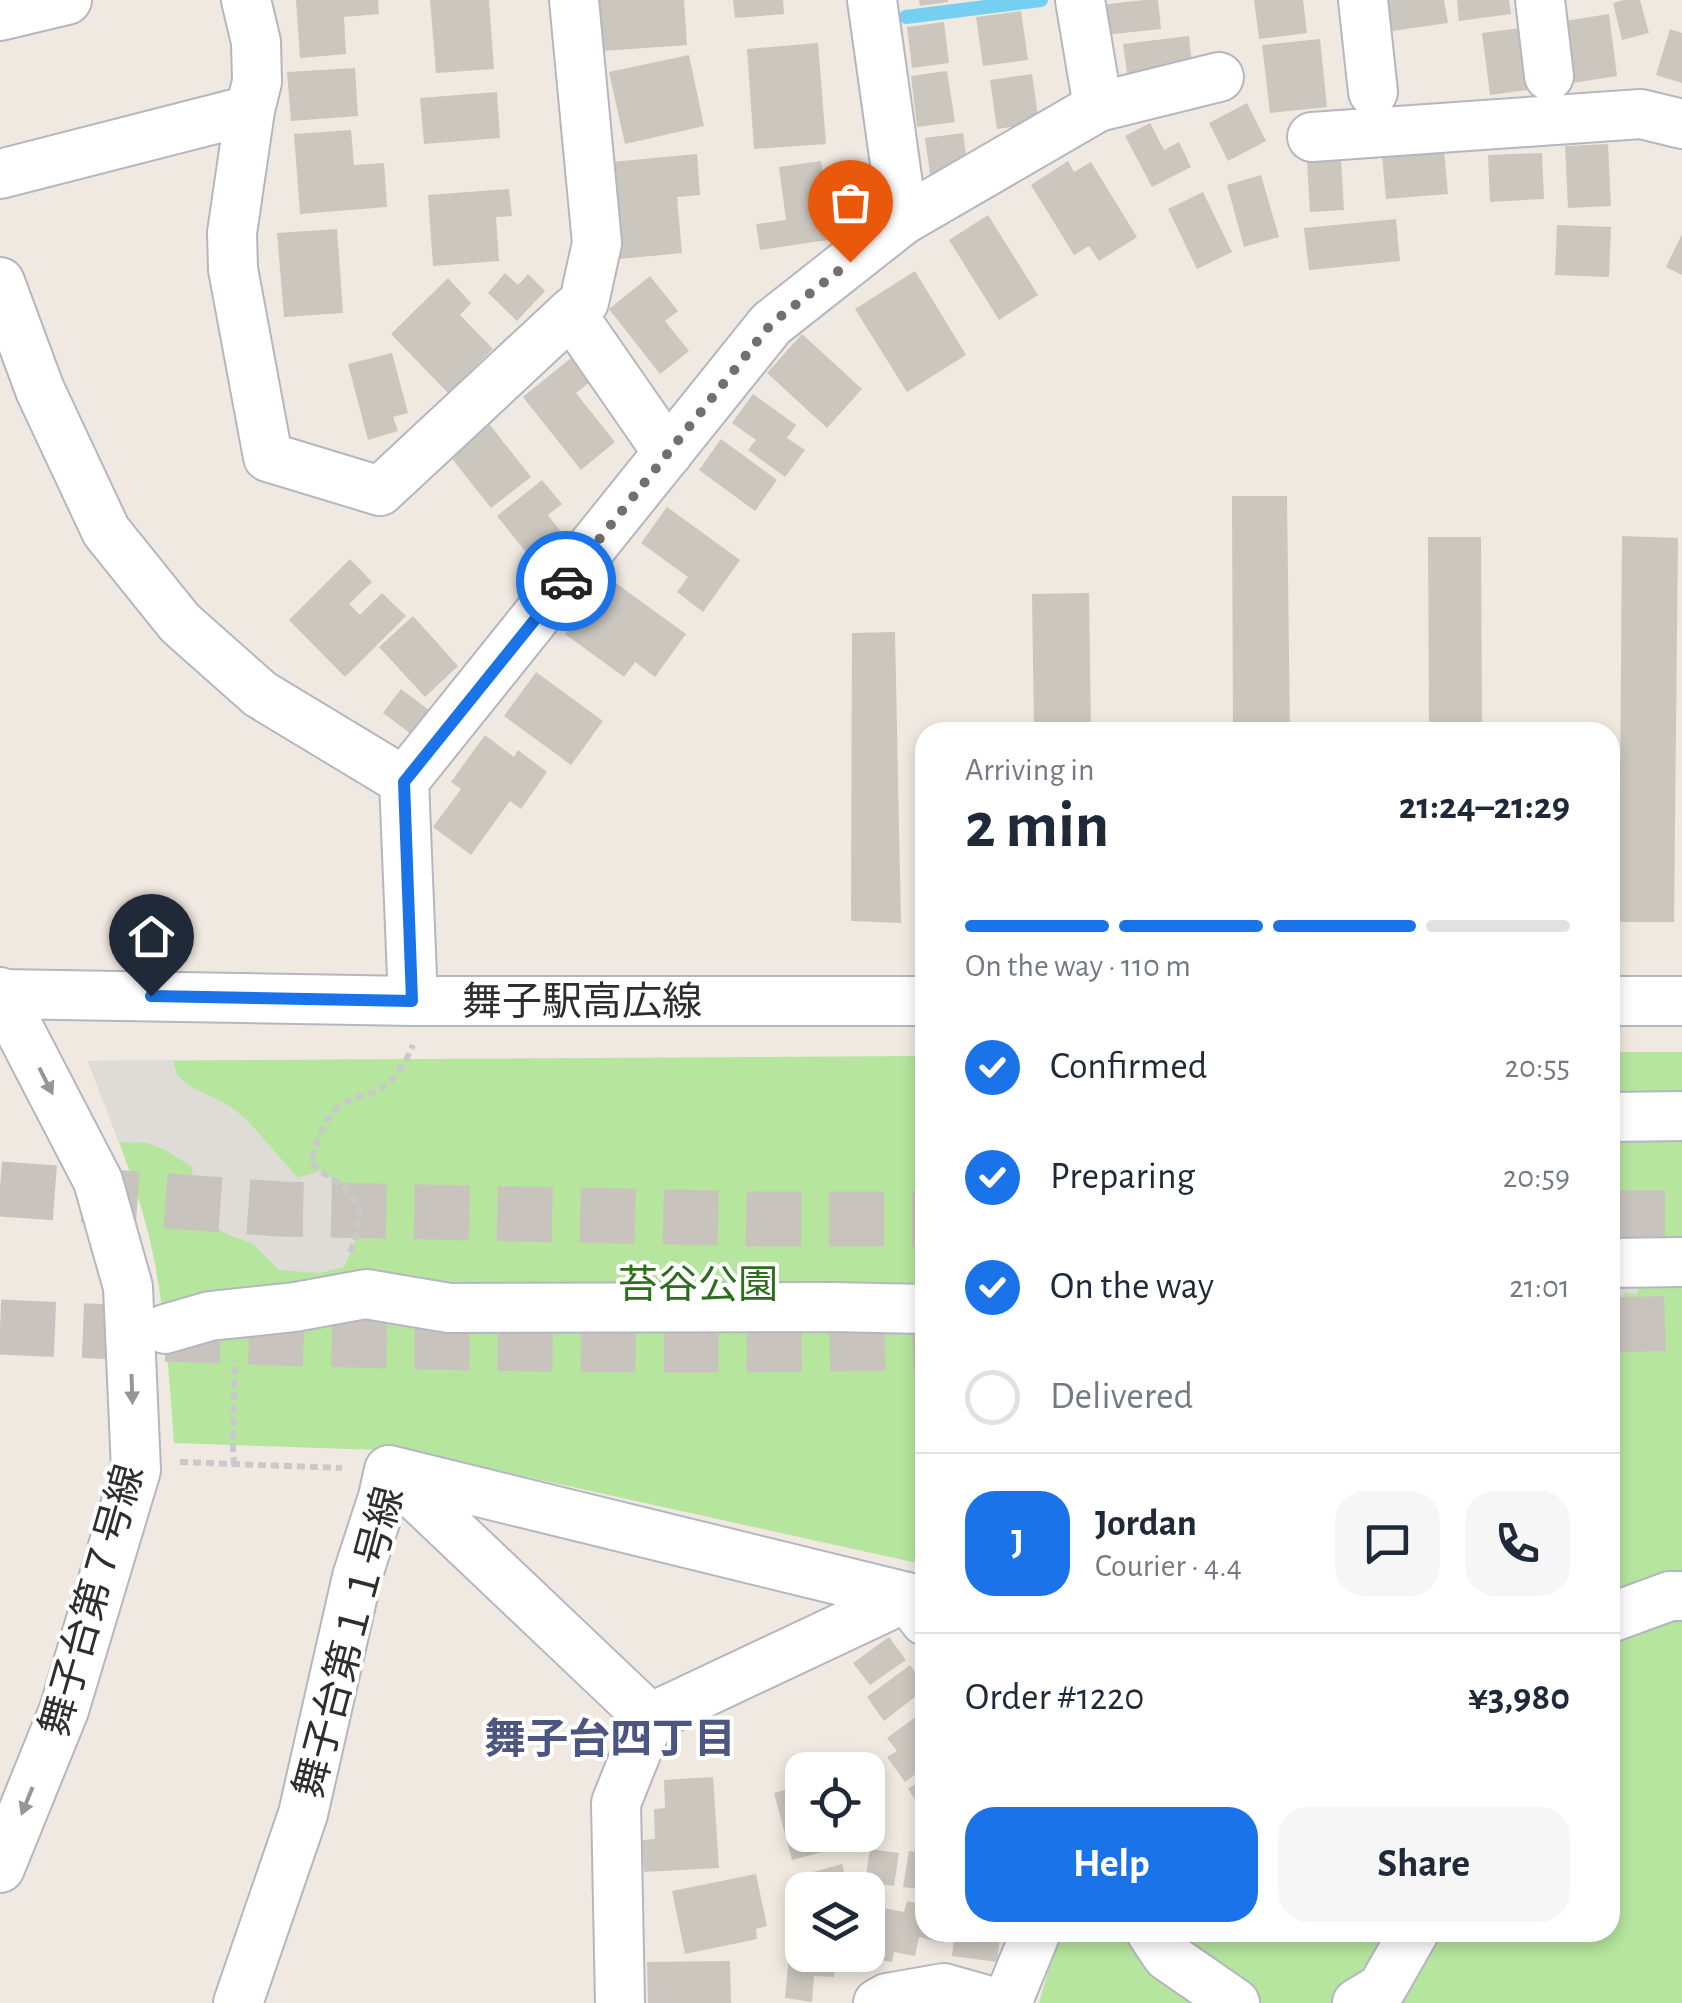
<!DOCTYPE html>
<html lang="en">
<head>
<meta charset="utf-8">
<style>
  body { margin:0; font-family:"Alegreya Sans","Noto Sans JP",sans-serif; background:#f6f6f7; color:#1f2937; height:100vh; display:flex; flex-direction:column; font-size:38px; white-space:nowrap }
  * { box-sizing:border-box; margin:0 }
  p { font-size:32px; color:#747a83 }
  .icon { flex:none; width:55px; height:55px; fill:none; stroke:currentColor; stroke-width:2; stroke-linecap:round; stroke-linejoin:round }
  .map { position:relative; flex:1; overflow:hidden }
  .side { position:absolute; left:915px; top:722px; width:705px; height:1220px; display:flex; flex-direction:column; background:#fff; border-radius:30px; box-shadow:0 5px 15px #0003 }
  .side>* { flex:none }
  .tools { position:absolute; left:785px; top:1752px; display:grid; gap:20px }
  .tools a { display:grid; place-items:center; width:100px; height:100px; border-radius:20px; background:#fff; box-shadow:0 5px 15px #0003; font-size:50px }
  .pin { position:absolute; display:grid; place-items:center; width:85px; height:85px; color:#fff; margin:-102px -42px; border-radius:50% 50% 50% 0; rotate:-45deg; box-shadow:0 0 10px #0007 }
  .pin .icon { rotate:45deg }
  .courier { position:absolute; display:grid; place-items:center; width:100px; height:100px; margin:-50px; border:8px solid #1a73e8; border-radius:50%; background:#fff; color:#222; box-shadow:0 2px 12px #0007 }
  .overview em { font-style:normal; font-weight:700 }
  .overview div { display:flex; flex-direction:column-reverse }
  .overview { display:flex; align-items:center; justify-content:space-between; height:170px; padding:0 50px }
  h1 { font-size:65px; font-weight:700; line-height:75px }
  .bar { display:grid; grid-template-columns:repeat(4,1fr); gap:15px 10px; align-content:center; height:120px; padding:0 50px }
  .bar i { height:12px; border-radius:8px; background:#e0e1e3 }
  .bar .on { background:#1a73e8 }
  .bar p { grid-column:span 4 }
  .line { display:flex; align-items:center; gap:25px; padding:0 50px; border-top:2px solid #e0e1e3 }
  .line div { flex:1 }
  .round { display:grid; place-items:center; flex:none; width:105px; height:105px; border-radius:30px; background:#f6f6f7 }
  ol { padding:0 50px; list-style:none }
  li { display:flex; align-items:center; gap:30px; height:110px }
  li p { margin-inline-start:auto }
  li .icon { padding:10px; border-radius:50%; background:#1a73e8; color:#fff; stroke-width:4 }
  li:last-child { color:#747a83 }
  li i { width:55px; height:55px; border:5px solid #e0e1e3; border-radius:50% }
  .button { display:flex; gap:20px; margin-top:auto; padding:20px 50px }
  .button a { flex:1; height:115px; border-radius:30px; background:#1a73e8; color:#fff; font-size:40px; font-weight:700; line-height:115px; text-align:center }
  .button a+a { background:#f6f6f7; color:#1f2937 }
  .map>svg:first-child { display:block }
</style>
</head>
<body>
<div class="map">
<svg width="1682" height="2003" viewBox="0 0 1682 2003">
  <rect width="100%" height="100%" fill="#efe9e1"/>
  <g fill="#b6e59e">
    <polygon points="1610,1052 1682,1052 1682,2003 1039,2003 1059,1933 1610,1932"/>
    <path d="M 925,1056 L 925,1574 L 917,1563 L 409,1451 L 174,1443 C 169,1374 165,1304 149,1236 C 134,1176 110,1119 88,1061 Z"/>
  </g>
  <g fill="#dfdcd8">
    <polygon points="173,1060 177,1075 189,1086 227,1104 246,1119 298,1178 320,1171 347,1189 360,1210 355,1241 344,1267 319,1273 279,1270 252,1243 228,1235 204,1220 193,1193 192,1167 167,1151 147,1143 119,1142 88,1061"/>
    <polygon points="1615,1202 1624,1233 1632,1230 1637,1246 1639,1281 1637,1294 1624,1293 1623,1306 1618,1320 1610,1318 1610,1204"/>
  </g>
  <g fill="none" stroke-linecap="round" stroke-linejoin="round">
    <polyline stroke="#75cff0" stroke-width="14" points="906,17 1041,0"/>
  </g>
  <g fill="#cbc7bf">
    <polygon points="296,0 378,0 379,14 344,17 346,54 300,58"/>
    <polygon points="430,0 489,0 494,69 436,73"/>
    <polygon points="598,0 684,0 687,45 602,51"/>
    <polygon points="733,0 783,0 784,14 735,18"/>
    <polygon points="919,0 948,0 948,2 920,6"/>
    <polygon points="1144,0 1158,0 1161,29 1104,35 1100,5"/>
    <polygon points="1254,0 1303,0 1307,33 1259,39"/>
    <polygon points="1388,0 1444,0 1448,23 1392,31"/>
    <polygon points="1457,0 1509,0 1511,14 1459,21"/>
    <polygon points="1624,0 1640,0 1649,33 1622,40 1613,3"/>
    <polygon points="1021,11 1028,60 983,66 976,17"/>
    <polygon points="1609,14 1617,76 1572,83 1564,21"/>
    <polygon points="944,22 949,63 912,68 907,27"/>
    <polygon points="1520,28 1528,90 1490,95 1482,33"/>
    <polygon points="1670,29 1682,33 1682,83 1656,75"/>
    <polygon points="1189,36 1192,66 1127,73 1123,44"/>
    <polygon points="1320,39 1327,107 1270,113 1262,45"/>
    <polygon points="818,43 826,144 754,149 747,49"/>
    <polygon points="689,55 704,126 625,144 609,72"/>
    <polygon points="355,68 358,116 291,121 287,72"/>
    <polygon points="947,71 955,122 917,127 911,76"/>
    <polygon points="1032,74 1039,123 997,129 990,80"/>
    <polygon points="497,92 500,138 424,144 420,98"/>
    <polygon points="1247,103 1266,141 1228,161 1209,123"/>
    <polygon points="1150,123 1164,150 1179,142 1191,167 1152,187 1125,136"/>
    <polygon points="351,130 354,165 384,163 387,207 300,214 294,134"/>
    <polygon points="963,133 967,162 952,164 954,177 931,181 925,138"/>
    <polygon points="1608,144 1611,206 1568,208 1565,146"/>
    <polygon points="1444,151 1448,194 1386,199 1382,156"/>
    <polygon points="1542,153 1544,199 1490,202 1488,155"/>
    <polygon points="697,154 700,195 677,197 682,253 620,259 611,162"/>
    <polygon points="1341,159 1344,210 1310,212 1307,161"/>
    <polygon points="821,161 834,239 760,250 756,224 786,220 779,167"/>
    <polygon points="1068,161 1074,172 1091,162 1137,237 1099,261 1089,246 1074,255 1031,185"/>
    <polygon points="1261,175 1279,237 1244,247 1227,185"/>
    <polygon points="509,189 512,216 496,217 499,261 433,266 428,195"/>
    <polygon points="1203,192 1232,252 1197,269 1168,209"/>
    <polygon points="988,215 1038,295 999,320 949,240"/>
    <polygon points="1396,219 1400,261 1309,270 1304,228"/>
    <polygon points="1557,225 1611,227 1609,277 1555,275"/>
    <polygon points="337,229 343,313 284,317 277,233"/>
    <polygon points="1682,234 1682,275 1666,267"/>
    <polygon points="915,271 966,355 907,392 855,309"/>
    <polygon points="505,273 518,285 528,274 545,291 517,321 488,293"/>
    <polygon points="650,276 678,311 665,321 689,351 660,374 609,309"/>
    <polygon points="448,278 471,303 460,315 493,349 448,393 391,334"/>
    <polygon points="802,334 862,389 827,428 767,373"/>
    <polygon points="392,353 408,413 393,417 398,431 368,440 348,364"/>
    <polygon points="571,358 590,382 576,393 615,442 581,470 523,397"/>
    <polygon points="753,394 796,425 787,438 805,450 785,477 748,450 756,440 732,423"/>
    <polygon points="486,420 531,477 491,508 446,451"/>
    <polygon points="721,439 777,480 755,511 699,470"/>
    <polygon points="542,480 562,504 548,515 565,537 534,562 497,516"/>
    <polygon points="1232,496 1287,496 1290,732 1233,732"/>
    <polygon points="667,507 740,560 703,612 677,592 688,577 641,543"/>
    <polygon points="1622,536 1678,538 1674,922 1619,922"/>
    <polygon points="1428,537 1481,537 1482,732 1429,732"/>
    <polygon points="350,559 372,582 349,604 360,615 382,593 406,616 345,677 289,620"/>
    <polygon points="606,576 686,634 655,677 635,662 624,677 565,634"/>
    <polygon points="1089,593 1091,732 1034,732 1032,594"/>
    <polygon points="413,616 458,666 425,697 379,647"/>
    <polygon points="895,632 901,923 851,921 852,633"/>
    <polygon points="536,672 603,721 571,765 504,716"/>
    <polygon points="401,689 433,713 415,737 383,713"/>
    <polygon points="485,735 514,757 518,750 547,772 521,809 510,801 471,855 433,827 461,789 451,782"/>
    <polygon points="889,1637 906,1660 870,1685 853,1663"/>
    <polygon points="910,1665 925,1686 925,1689 884,1721 867,1697"/>
    <polygon points="925,1710 925,1767 905,1782 887,1757 897,1751 887,1738"/>
    <polygon points="713,1777 719,1868 644,1872 642,1840 655,1839 654,1809 665,1808 664,1780"/>
    <polygon points="925,1777 925,1804 921,1808 908,1789"/>
    <polygon points="802,1785 802,1835 846,1835 849,1845 792,1860 774,1793"/>
    <polygon points="870,1849 899,1853 894,1886 865,1882"/>
    <polygon points="909,1851 925,1853 925,1890 903,1887"/>
    <polygon points="842,1864 849,1890 802,1890 802,1928 799,1929 791,1900 800,1897 795,1877"/>
    <polygon points="756,1874 767,1926 756,1929 757,1939 685,1954 672,1891"/>
    <polygon points="907,1901 925,1905 925,1932 945,1932 943,1943 919,1937 915,1956 894,1952 892,1962 868,1958 868,1905 904,1912"/>
    <polygon points="955,1932 1014,1932 1014,1939 1000,1938 997,1962 952,1956"/>
    <polygon points="789,1954 810,1957 835,1955 834,1977 814,1976 812,2002 785,1998"/>
    <polygon points="730,1961 731,2003 648,2003 647,1962"/>
  </g>
  <g fill="none" stroke-linecap="round" stroke-linejoin="round">
    <g stroke="#c8c4bd" stroke-width="55" stroke-dasharray="55 28" stroke-linecap="butt">
      <polyline points="0,1189 280,1209 763,1219 925,1219"/>
      <polyline points="1610,1218 1682,1218"/>
      <polyline points="1610,1325 1682,1323"/>
      <path d="M 0,1327 C 308,1341 617,1350 925,1342"/>
    </g>
    <g stroke="#b4b7c1" stroke-width="52">
      <g id="minor">
        <polyline points="246,0 256,42 257,82 250,110 232,233 233,269 268,457 380,491 571,313"/>
        <polyline points="574,0 597,243 584,302 571,313 668,453"/>
        <polyline points="1363,0 1373,92"/>
        <polyline points="1540,0 1549,76"/>
        <polyline points="0,16 67,0"/>
        <polyline points="1098,107 1219,77"/>
        <polyline points="1312,137 1641,114 1682,124"/>
        <polyline points="0,174 250,110"/>
        <polyline points="903,220 1098,107 1080,0"/>
        <polyline points="0,282 40,390 106,531 180,623 260,694 404,781"/>
        <polyline points="0,992 98,1181 128,1287 136,1470 64,1710 0,1868"/>
        <polyline points="0,994 413,1001 925,1001"/>
        <polyline points="413,1001 404,781 771,324 903,220 872,0"/>
        <polyline points="1610,1001 1682,1001"/>
        <polyline points="1610,1117 1682,1116"/>
        <polyline points="1610,1263 1682,1262"/>
        <polyline points="165,1329 210,1316 295,1307 366,1294 449,1308 831,1307 925,1309"/>
        <polyline points="391,1472 650,1718"/>
        <polyline points="1610,1618 1670,1596 1682,1596"/>
        <polyline points="1151,1932 1167,1956 1235,2003"/>
        <polyline points="238,2003 303,1814 357,1577 383,1497 389,1470 907,1597 925,1621"/>
        <polyline points="620,2003 616,1803 650,1718 907,1597"/>
        <polyline points="878,2003 887,1998 944,1988 997,2003"/>
        <polyline points="1007,2003 1036,1932"/>
        <polyline points="1357,2003 1382,1988 1414,1932"/>
      </g>
    </g>
    <g stroke="#c9c9c9" stroke-width="6" stroke-dasharray="8 5" stroke-linecap="butt">
      <path d="M 350,1252 L 355,1241 L 360,1210 L 347,1189 L 320,1171 L 311,1162 C 317,1141 323,1119 341,1105 C 353,1096 366,1096 379,1090 C 395,1082 406,1061 413,1045"/>
      <polyline points="180,1462 342,1468"/>
      <polyline points="234,1465 233,1445 235,1359"/>
    </g>
    <use href="#minor" stroke="#fff" stroke-width="48"/>
  </g>
  <defs><path id="oneway-solid" d="M-6-.8H1V-3.2L6.5 0L1 3.2V.8H-6Z" transform="scale(2.5)"/></defs>
  <g fill="#969696">
    <use href="#oneway-solid" transform="translate(46 1081) rotate(63)"/>
    <use href="#oneway-solid" transform="translate(132 1389) rotate(88)"/>
    <use href="#oneway-solid" transform="translate(27 1801) rotate(112)"/>
  </g>
  <g fill="none" stroke-linecap="round" stroke-linejoin="round">
    <polyline stroke="#726f6d" stroke-width="10" stroke-dasharray="0 18" points="566,581 771,324 850,262"/>
    <polyline stroke="#1a73e8" stroke-width="12" points="151,996 412,1001 404,782 566,581"/>
  </g>
  <g text-anchor="middle" stroke-width="8" stroke-linejoin="round" paint-order="stroke">
    <g font-size="40" fill="#2e2e2e" stroke="#fff">
      <text x="582" y="1015">舞子駅高広線</text>
      <text transform="translate(91 1600) rotate(-74)" y="14">舞子台第７号線</text>
      <text transform="translate(348 1642) rotate(-75)" y="14">舞子台第１１号線</text>
    </g>
    <g font-size="40" fill="#2c6e1b" stroke="#fff">
      <text x="698" y="1298">苔谷公園</text>
    </g>
    <g font-size="42" font-weight="bold" fill="#4d5680" stroke="#fff">
      <text x="610" y="1753">舞子台四丁目</text>
    </g>
  </g>
</svg>
<div class="tools">
<a><svg class="icon" aria-label="locate" viewBox="0 0 24 24"><circle cx="12" cy="12" r="6"/><path d="M12 2v4M12 18v4M2 12h4M18 12h4"/></svg></a>
<a><svg class="icon" aria-label="layers" viewBox="0 0 24 24"><path d="M12 4l9 5-9 5-9-5zM3 14l9 5 9-5"/></svg></a>
</div>
<div class="pin" style="left:850px;top:262px;background:#ea580c"><svg class="icon" aria-label="bag" viewBox="0 0 24 24"><path d="M5 8h14l-1 12H6zM9 8a3 3 0 0 1 6 0"/></svg></div>
<div class="pin" style="left:151px;top:996px;background:#1f2937"><svg class="icon" aria-label="home" viewBox="0 0 24 24"><path d="M3 11l9-7 9 7M6 9v11h12V9"/></svg></div>
<div class="courier" style="left:566px;top:581px"><svg class="icon" aria-label="car" viewBox="0 0 24 24"><path d="M5 17H2v-5l4-1 3-4h7l3 4 3 1v5h-3M9 17h6M6 11h13"/><circle cx="7" cy="17" r="2"/><circle cx="17" cy="17" r="2"/></svg></div>
<section class="side">
<div class="overview"><div><h1>2 min</h1><p>Arriving in</p></div><em>21:24–21:29</em></div>
<div class="bar"><i class="on"></i><i class="on"></i><i class="on"></i><i></i><p>On the way · 110 m</p></div>
<ol>
<li><svg class="icon" aria-label="check" viewBox="0 0 24 24"><path d="M5 12l5 5 9-10"/></svg>Confirmed<p>20:55</p></li>
<li><svg class="icon" aria-label="check" viewBox="0 0 24 24"><path d="M5 12l5 5 9-10"/></svg>Preparing<p>20:59</p></li>
<li><svg class="icon" aria-label="check" viewBox="0 0 24 24"><path d="M5 12l5 5 9-10"/></svg>On the way<p>21:01</p></li>
<li><i></i>Delivered</li>
</ol>
<div class="line" style="height:180px"><b class="round" style="background:#1a73e8;color:#fff">J</b><div><b>Jordan</b><p>Courier · 4.4</p></div><a class="round"><svg class="icon" aria-label="chat" viewBox="0 0 24 24"><path d="M4 5h16v11H9l-5 4z"/></svg></a><a class="round"><svg class="icon" aria-label="phone" viewBox="0 0 24 24"><path d="M5 4h4l2 5-3 2q2 4 5 5l2-3 5 2v4C11 20 4 13 5 4z"/></svg></a></div>
<div class="line" style="height:130px"><div>Order #1220</div><b>¥3,980</b></div>
<div class="button"><a>Help</a><a>Share</a></div>
</section>
</div>
</body>
</html>
